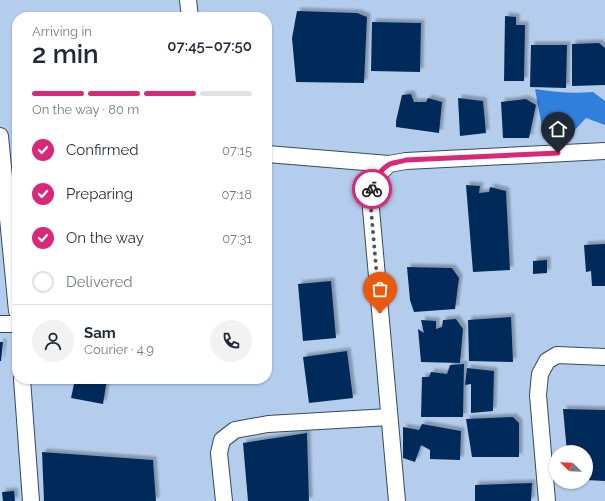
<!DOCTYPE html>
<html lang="en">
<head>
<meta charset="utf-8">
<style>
  body { margin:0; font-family:Raleway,sans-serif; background:#f2f2f3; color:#1f2937; height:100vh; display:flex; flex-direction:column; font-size:15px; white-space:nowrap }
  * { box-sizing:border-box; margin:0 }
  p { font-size:13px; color:#747a83 }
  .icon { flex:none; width:22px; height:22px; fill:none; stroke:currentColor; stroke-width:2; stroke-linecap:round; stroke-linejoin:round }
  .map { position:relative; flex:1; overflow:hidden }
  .side { position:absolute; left:12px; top:12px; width:260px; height:372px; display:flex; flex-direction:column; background:#fff; border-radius:16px; box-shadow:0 1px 3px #0004 }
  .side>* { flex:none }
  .needle { width:26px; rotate:293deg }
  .tools { position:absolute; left:549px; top:445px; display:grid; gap:8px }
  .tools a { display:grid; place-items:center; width:44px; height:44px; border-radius:50%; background:#fff; box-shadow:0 1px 3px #0004; font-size:20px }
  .pin { position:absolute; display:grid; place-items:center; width:34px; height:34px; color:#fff; margin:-41px -17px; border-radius:50% 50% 50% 0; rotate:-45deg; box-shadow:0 0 4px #0007 }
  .pin .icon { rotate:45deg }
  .courier { position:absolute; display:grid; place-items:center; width:40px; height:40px; margin:-20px; border:3px solid #db2777; border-radius:50%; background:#fff; color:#222; box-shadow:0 1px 5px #0007 }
  .summary em { font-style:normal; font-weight:600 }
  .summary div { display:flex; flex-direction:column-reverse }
  .summary { display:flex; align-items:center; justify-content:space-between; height:68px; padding:0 20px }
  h1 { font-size:26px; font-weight:600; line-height:30px }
  .bar { display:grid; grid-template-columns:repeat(4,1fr); gap:6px 4px; align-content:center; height:48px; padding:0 20px }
  .bar i { height:5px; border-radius:3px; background:#e0e1e3 }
  .bar .on { background:#db2777 }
  .bar p { grid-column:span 4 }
  .line { display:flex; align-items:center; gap:10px; padding:0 20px; border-top:1px solid #e0e1e3 }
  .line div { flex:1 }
  .round { display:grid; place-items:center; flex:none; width:42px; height:42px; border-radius:21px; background:#f2f2f3 }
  ol { padding:0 20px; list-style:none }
  li { display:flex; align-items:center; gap:12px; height:44px }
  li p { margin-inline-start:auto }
  li .icon { padding:4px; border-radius:50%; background:#db2777; color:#fff; stroke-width:4 }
  li:last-child { color:#747a83 }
  li i { width:22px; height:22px; border:2px solid #e0e1e3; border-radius:50% }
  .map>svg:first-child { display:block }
</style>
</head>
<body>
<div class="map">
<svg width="605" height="501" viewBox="0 0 605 501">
  <defs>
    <filter id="shadow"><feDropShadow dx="3.5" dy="-3.5" stdDeviation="1" flood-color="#0004"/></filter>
  </defs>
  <rect width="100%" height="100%" fill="#b5cdec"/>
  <path fill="#317fdc" d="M 535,89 C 555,92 572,94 593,92 L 605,101 L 605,125 L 586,118 L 573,132 L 544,138 Z"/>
  <g fill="#002b5a" filter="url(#shadow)">
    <polygon points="297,11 357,13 367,17 364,83 296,82 292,38"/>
    <polygon points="505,16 516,17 516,25 525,25 524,81 504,81"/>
    <polygon points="372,22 421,23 420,72 371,71"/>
    <polygon points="599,43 605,48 605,85 572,86 572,44"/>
    <polygon points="531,45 567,45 566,88 530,87"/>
    <polygon points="411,94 414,102 426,102 428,98 442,102 439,133 396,127 396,121 402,95"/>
    <polygon points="458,98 483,101 486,133 460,136"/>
    <polygon points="526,99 536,105 529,138 503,138 501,102"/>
    <polygon points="466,185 480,186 479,193 489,192 490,187 506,191 510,270 473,272"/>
    <polygon points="605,244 605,286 592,286 591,271 586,272 584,245"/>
    <polygon points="547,260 547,273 533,274 533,261"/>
    <polygon points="407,267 452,268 459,278 455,309 414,312 410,300"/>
    <polygon points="331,281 336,338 303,341 298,284"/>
    <polygon points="511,317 513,362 469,361 468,320"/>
    <polygon points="456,319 463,329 460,363 421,362 418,329 424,333 421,320 436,321 436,329 442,327 443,320"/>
    <polygon points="0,342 3,342 1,361 0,361"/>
    <polygon points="347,351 353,398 309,403 303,357"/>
    <polygon points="464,364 463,417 421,417 422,377 429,377 431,372 447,374 450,365"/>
    <polygon points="467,368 494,371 493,411 471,413 471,384 465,385"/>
    <polygon points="75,379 107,379 103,404 71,398"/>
    <polygon points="563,409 605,410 605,481 586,480 586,452 567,452"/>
    <polygon points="513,417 519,423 519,457 472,457 466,419"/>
    <polygon points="422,424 461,431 460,460 430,459 430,450 421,445 415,462 403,458 403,427 419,430"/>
    <polygon points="307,433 309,501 248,501 243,443"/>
    <polygon points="42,452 153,460 156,501 44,501"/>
    <polygon points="532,483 531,501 475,501 475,485"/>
    <polygon points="14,491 15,501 3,501 2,492"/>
  </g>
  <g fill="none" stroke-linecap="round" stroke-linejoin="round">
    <g stroke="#354963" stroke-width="18">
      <g id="minor">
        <polyline points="188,0 190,17"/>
        <polyline points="0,136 17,311"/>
        <polyline points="267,154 389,164"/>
        <polyline points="0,324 17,324"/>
        <polyline points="22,379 31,501"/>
        <polyline points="224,501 219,453 222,440 235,430 268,424 389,417"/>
        <polyline points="397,501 371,209 372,184 378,175 389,164 406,161 605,151"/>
        <polyline points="547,501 538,395 540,374 547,361 557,355 605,357"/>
      </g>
    </g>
    <use href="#minor" stroke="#fff" stroke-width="16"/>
  </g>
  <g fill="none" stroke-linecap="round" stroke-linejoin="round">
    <polyline stroke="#495769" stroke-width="4" stroke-dasharray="0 7.2" points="372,189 371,209 380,313"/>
    <path stroke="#db2777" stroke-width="5" d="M 372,189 C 373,180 382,168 390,164 C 395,162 401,162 406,160 L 558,153"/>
  </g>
</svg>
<div class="tools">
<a><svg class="needle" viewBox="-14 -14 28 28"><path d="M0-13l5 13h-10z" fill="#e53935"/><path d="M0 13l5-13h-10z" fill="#747a83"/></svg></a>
</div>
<div class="pin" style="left:380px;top:313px;background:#ea580c"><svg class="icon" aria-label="bag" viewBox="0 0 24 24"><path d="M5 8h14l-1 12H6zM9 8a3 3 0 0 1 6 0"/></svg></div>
<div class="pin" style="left:558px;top:153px;background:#1f2937"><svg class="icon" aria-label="home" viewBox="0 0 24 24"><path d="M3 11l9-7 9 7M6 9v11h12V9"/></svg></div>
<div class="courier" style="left:372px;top:189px"><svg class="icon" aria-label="bike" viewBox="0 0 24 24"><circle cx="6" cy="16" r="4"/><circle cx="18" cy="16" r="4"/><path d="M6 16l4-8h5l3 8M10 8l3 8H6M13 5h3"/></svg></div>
<section class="side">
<div class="summary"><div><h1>2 min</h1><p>Arriving in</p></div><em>07:45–07:50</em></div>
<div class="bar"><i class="on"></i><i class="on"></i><i class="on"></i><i></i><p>On the way · 80 m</p></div>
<ol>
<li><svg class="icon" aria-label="check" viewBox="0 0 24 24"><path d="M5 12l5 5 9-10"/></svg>Confirmed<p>07:15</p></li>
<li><svg class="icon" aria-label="check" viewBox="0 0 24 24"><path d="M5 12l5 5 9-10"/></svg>Preparing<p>07:18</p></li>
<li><svg class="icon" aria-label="check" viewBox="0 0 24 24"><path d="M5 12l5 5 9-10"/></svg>On the way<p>07:31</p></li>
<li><i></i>Delivered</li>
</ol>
<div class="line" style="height:72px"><a class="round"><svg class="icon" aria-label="person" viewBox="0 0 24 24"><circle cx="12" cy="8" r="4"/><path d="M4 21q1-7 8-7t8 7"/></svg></a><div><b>Sam</b><p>Courier · 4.9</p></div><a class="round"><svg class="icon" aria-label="phone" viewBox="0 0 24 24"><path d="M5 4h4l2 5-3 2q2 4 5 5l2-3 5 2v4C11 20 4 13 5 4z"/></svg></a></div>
</section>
</div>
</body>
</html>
